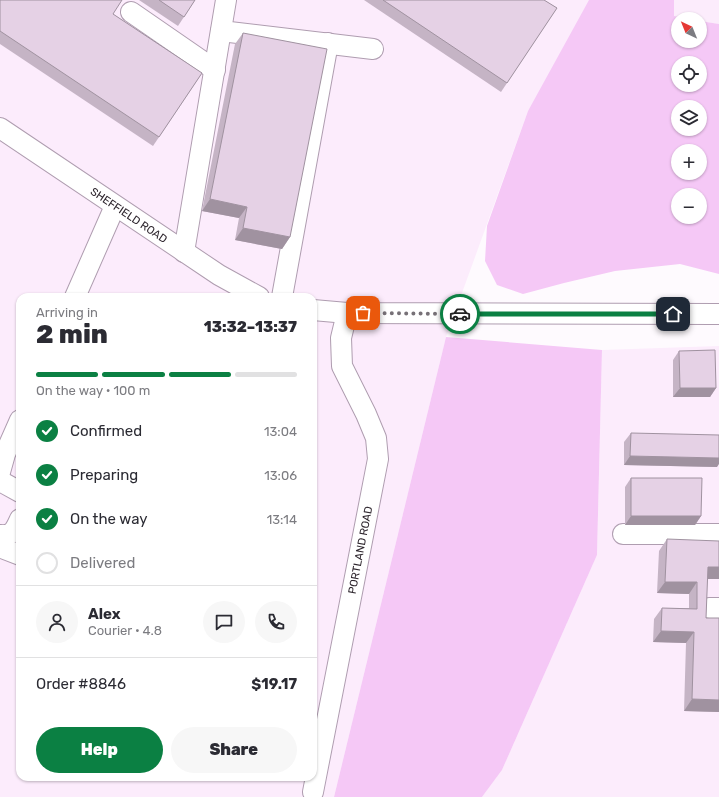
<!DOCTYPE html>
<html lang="en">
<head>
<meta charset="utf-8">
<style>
  body { margin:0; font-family:Rubik,sans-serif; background:#f7f7f7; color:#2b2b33; height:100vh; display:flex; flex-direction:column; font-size:15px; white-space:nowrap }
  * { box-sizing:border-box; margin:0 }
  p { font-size:13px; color:#7c7c81 }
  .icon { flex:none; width:22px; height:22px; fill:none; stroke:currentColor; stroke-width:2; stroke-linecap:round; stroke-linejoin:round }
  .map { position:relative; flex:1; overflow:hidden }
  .panel { position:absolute; left:16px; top:293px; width:301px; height:488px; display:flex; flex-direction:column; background:#fff; border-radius:12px; box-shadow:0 1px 3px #0004 }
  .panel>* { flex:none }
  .needle { width:26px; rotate:317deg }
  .fabs { position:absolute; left:671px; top:12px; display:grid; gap:8px }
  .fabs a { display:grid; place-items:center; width:36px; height:36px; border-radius:50%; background:#fff; box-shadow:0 1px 3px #0004; font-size:20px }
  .pin { position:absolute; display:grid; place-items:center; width:34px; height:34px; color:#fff; margin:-17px; border-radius:8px; box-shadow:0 2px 6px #0006 }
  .courier { position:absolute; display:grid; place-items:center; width:40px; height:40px; margin:-20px; border:3px solid #0b8043; border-radius:50%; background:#fff; color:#222; box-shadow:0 1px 5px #0007 }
  .overview em { font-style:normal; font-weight:800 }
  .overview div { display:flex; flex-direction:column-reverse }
  .overview { display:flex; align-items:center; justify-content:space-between; height:68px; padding:0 20px }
  h1 { font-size:26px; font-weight:800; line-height:30px }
  .bar { display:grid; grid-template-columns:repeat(4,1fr); gap:6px 4px; align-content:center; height:48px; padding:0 20px }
  .bar i { height:5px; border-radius:3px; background:#e1e1e2 }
  .bar .selected { background:#0b8043 }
  .bar p { grid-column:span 4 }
  .line { display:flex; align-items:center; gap:10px; padding:0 20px; border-top:1px solid #e1e1e2 }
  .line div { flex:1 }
  .round { display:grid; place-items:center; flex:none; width:42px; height:42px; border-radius:21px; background:#f7f7f7 }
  ol { padding:0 20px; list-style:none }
  li { display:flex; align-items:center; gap:12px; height:44px }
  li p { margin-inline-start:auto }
  li .icon { padding:4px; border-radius:50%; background:#0b8043; color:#fff; stroke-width:4 }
  li:last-child { color:#7c7c81 }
  li i { width:22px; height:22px; border:2px solid #e1e1e2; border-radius:50% }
  .cta { display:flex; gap:8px; margin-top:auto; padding:8px 20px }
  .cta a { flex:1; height:46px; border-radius:24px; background:#0b8043; color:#fff; font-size:16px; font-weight:800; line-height:46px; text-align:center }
  .cta a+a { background:#f7f7f7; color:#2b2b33 }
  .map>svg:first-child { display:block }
</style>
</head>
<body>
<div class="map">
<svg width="719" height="797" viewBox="0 0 719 797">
  <rect width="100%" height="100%" fill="#fefafe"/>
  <g fill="#fcecfc" fill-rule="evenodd">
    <path d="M 0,0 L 719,0 L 719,24 L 700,21 L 700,19 L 674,16 L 528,111 L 446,337 L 334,797 L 0,797 ZM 20,297 L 313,297 L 313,777 L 20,777 Z"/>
    <polygon points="719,346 719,797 482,797 502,770 597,555 602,350"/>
  </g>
  <g fill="#f5c8f6" fill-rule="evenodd">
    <path d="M 589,0 L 674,0 L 674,16 L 691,19 L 678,19 L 678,41 L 700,41 L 700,21 L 719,24 L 719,274 L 680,264 L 615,271 L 564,283 L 523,294 L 497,285 L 485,261 L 487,226 L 528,111 ZM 678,63 L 700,63 L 700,85 L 678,85 ZM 678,107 L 700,107 L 700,129 L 678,129 ZM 678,151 L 700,151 L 700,173 L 678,173 ZM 678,195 L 700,195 L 700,217 L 678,217 Z"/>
    <polygon points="446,337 602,350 597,555 502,770 482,797 334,797"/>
  </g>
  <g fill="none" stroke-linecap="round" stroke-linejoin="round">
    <g stroke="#af9db0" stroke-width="22">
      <g id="minor">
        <polyline points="131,12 215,70"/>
        <polyline points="221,31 373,49"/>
        <polyline points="0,128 219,275 259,297"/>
        <polyline points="184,252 226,0"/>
        <polyline points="75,297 115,206"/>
        <polyline points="282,297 328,43"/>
        <polyline points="313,310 347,313 719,314"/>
        <polyline points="0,472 5,454 20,420"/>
        <polyline points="0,481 20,492"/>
        <polyline points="623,534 719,534"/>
        <path d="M 0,535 C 13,536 15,530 20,519"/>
        <polyline points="0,545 2,548 20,555"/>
        <polyline points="709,608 719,608"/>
        <polyline points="313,792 378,459 376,438 366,414 342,366 341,338 347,313"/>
      </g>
    </g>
    <use href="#minor" stroke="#fff" stroke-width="20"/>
  </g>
  <g fill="#c5b4c5">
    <polygon points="0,0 113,14 202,73 153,146 0,44"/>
    <polygon points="139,0 195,0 178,26"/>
    <polygon points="364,0 544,0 557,8 501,92"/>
    <polygon points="243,33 290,237 282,249 235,240 239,218 202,211 235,44"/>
    <polygon points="679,351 716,388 710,397 673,397 673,360"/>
    <polygon points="631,433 717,467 624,465 624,442"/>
    <polygon points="631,478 701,516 695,525 625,525 625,487"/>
    <polygon points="667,539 707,579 706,618 719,618 719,712 684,711 686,643 653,642 654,619 662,608 689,608 689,594 657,593 659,551"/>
  </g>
  <g fill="#a092a0">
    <polygon points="210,199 247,207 239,218 202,211"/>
    <polygon points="243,228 290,237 282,249 235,240"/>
    <polygon points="680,388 716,388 710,397 673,397"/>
    <polygon points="630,456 719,458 719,464 717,467 624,465"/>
    <polygon points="631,516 701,516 695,525 625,525"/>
    <polygon points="708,567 719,567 719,579 699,579"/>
    <polygon points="665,582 697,582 689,594 657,593"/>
    <polygon points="661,631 694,632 686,643 653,642"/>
    <polygon points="692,699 719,700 719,712 684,711"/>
  </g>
  <g fill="#e5d1e5" stroke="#a092a0">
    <polygon points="0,0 122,0 113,14 202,73 159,137 0,31"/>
    <polygon points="159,0 195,0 184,17"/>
    <polygon points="383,0 544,0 557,8 507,83"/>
    <polygon points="243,33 327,49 290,237 243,228 247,207 210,199"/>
    <polygon points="715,350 716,388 680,388 679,351"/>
    <polygon points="631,433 719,435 719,458 630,456"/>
    <polygon points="631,478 702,478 701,516 631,516"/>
    <polygon points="667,539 719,541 719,567 708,567 706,618 719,618 719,700 692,699 694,632 661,631 662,608 697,609 697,582 665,582"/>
  </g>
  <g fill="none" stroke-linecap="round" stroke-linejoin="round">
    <polyline stroke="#777177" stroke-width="4" stroke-dasharray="0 7.2" points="363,313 460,314"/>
    <polyline stroke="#0b8043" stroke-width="5" points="460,314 673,314"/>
  </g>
  <g text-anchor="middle" stroke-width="3" stroke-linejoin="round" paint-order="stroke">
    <g font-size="11" fill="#2f272f" stroke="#fff">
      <text transform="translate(129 215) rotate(34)" y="4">SHEFFIELD ROAD</text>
      <text transform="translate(360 550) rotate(-79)" y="4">PORTLAND ROAD</text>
    </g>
  </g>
</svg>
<div class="fabs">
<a><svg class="needle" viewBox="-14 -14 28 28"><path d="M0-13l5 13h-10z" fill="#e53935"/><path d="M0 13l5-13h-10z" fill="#7c7c81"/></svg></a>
<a><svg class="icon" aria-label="locate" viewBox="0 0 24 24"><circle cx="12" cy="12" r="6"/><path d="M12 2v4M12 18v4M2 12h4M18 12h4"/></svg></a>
<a><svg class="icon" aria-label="layers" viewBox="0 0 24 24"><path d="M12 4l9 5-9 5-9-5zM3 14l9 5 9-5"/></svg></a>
<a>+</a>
<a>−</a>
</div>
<div class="pin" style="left:363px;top:313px;background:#ea580c"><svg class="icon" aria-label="bag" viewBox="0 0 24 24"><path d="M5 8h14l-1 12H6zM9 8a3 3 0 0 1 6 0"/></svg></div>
<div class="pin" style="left:673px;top:314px;background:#1f2937"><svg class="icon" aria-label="home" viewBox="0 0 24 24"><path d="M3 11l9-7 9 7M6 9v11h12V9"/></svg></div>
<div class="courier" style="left:460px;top:314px"><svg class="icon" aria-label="car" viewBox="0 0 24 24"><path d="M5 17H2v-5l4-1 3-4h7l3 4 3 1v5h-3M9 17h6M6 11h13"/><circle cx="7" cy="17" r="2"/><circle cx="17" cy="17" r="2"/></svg></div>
<section class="panel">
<div class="overview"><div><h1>2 min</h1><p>Arriving in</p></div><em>13:32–13:37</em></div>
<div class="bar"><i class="selected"></i><i class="selected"></i><i class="selected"></i><i></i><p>On the way · 100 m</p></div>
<ol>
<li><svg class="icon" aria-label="check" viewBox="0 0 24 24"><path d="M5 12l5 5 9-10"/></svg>Confirmed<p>13:04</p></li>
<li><svg class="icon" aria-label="check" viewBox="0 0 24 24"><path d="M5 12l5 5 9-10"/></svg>Preparing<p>13:06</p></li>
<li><svg class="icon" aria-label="check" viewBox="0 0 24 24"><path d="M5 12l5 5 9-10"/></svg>On the way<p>13:14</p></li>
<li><i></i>Delivered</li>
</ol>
<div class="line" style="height:72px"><a class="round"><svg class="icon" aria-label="person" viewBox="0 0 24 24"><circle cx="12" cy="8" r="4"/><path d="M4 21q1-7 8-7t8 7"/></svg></a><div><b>Alex</b><p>Courier · 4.8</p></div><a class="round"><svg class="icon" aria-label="chat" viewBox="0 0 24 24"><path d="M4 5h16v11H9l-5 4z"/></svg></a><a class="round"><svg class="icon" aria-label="phone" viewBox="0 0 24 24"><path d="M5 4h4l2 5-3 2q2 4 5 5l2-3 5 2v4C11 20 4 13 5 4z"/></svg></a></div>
<div class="line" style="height:52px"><div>Order #8846</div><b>$19.17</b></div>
<div class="cta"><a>Help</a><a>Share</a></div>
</section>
</div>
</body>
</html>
